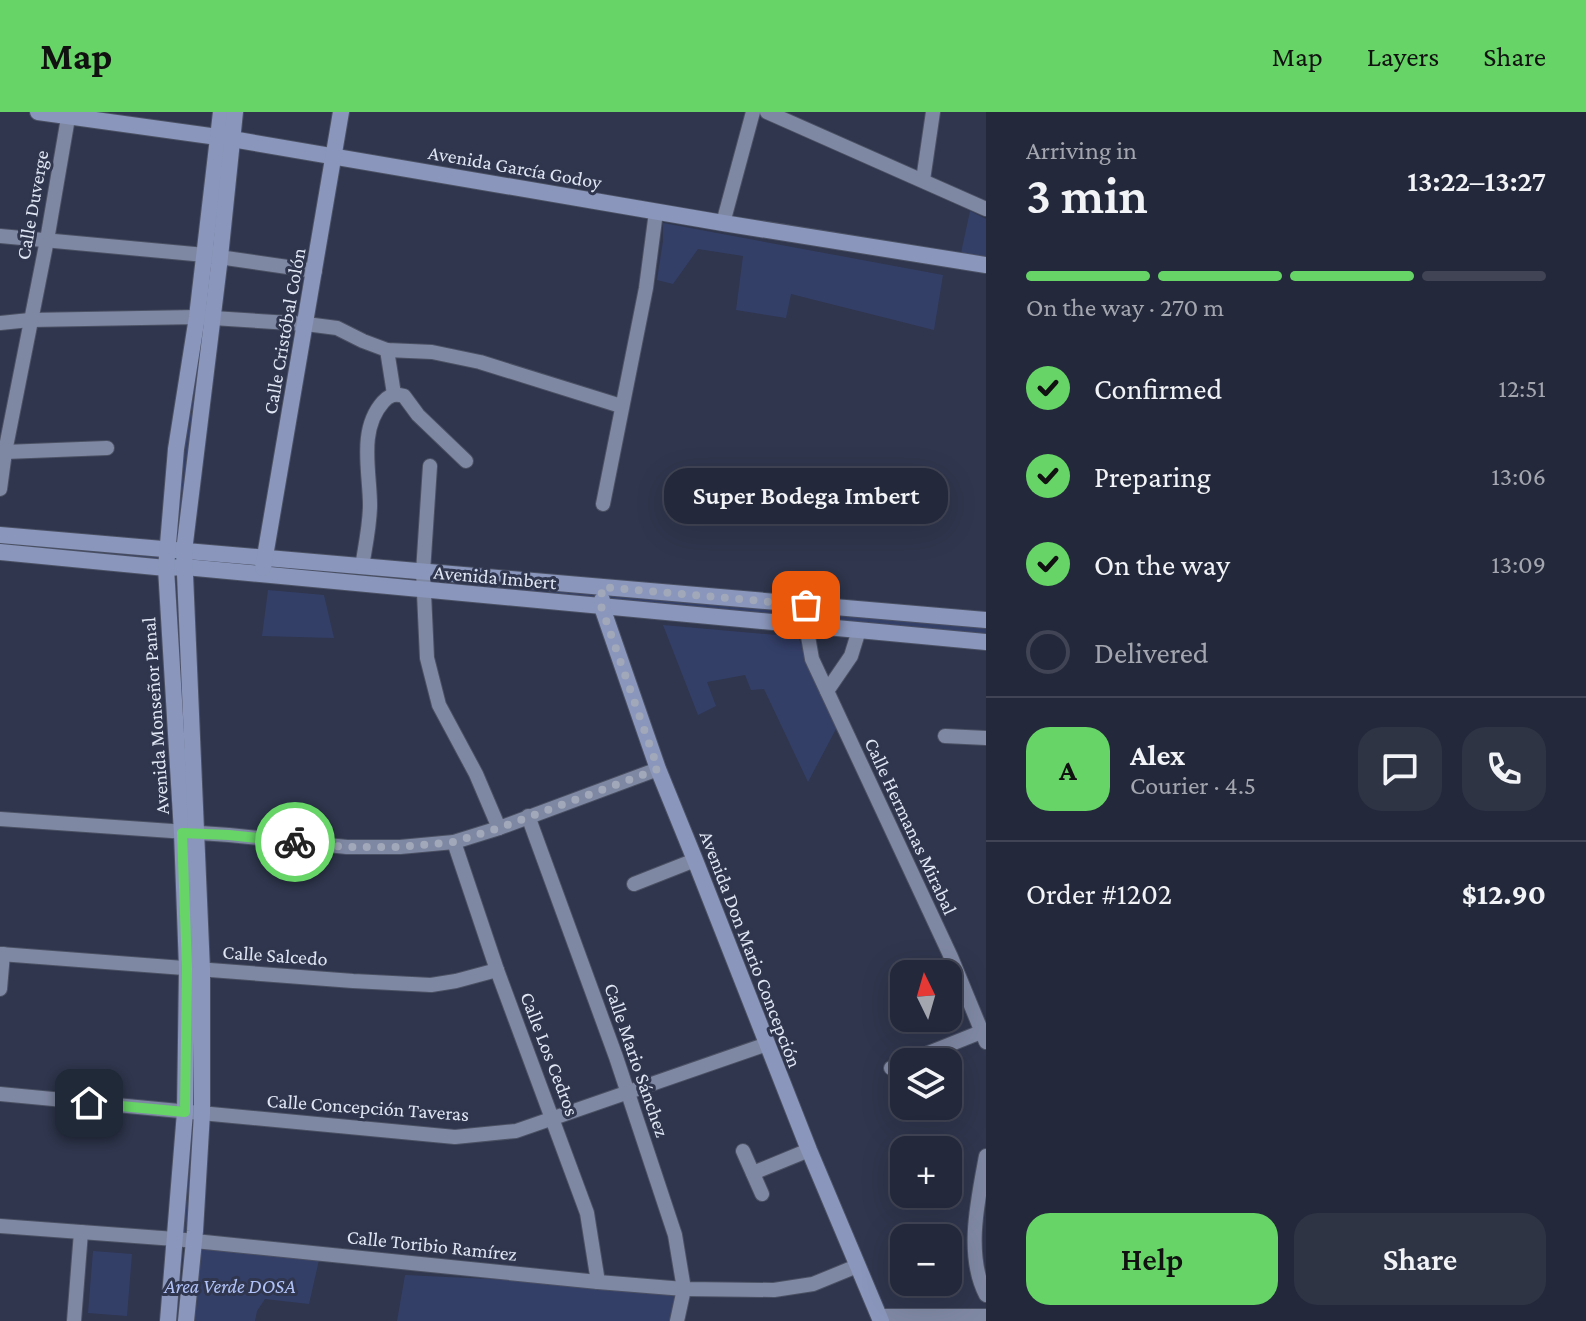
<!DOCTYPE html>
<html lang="en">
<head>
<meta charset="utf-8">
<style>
  body { margin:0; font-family:"Crimson Pro",serif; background:#2f3445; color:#f1f3f6; height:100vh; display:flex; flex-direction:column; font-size:30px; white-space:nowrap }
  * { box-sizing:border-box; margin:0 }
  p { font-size:26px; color:#a3a6af }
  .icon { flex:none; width:44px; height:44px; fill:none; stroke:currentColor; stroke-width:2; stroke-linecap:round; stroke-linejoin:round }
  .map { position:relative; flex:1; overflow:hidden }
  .drawer { display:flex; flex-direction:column; background:#23283a; width:600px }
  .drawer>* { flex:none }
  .needle { width:52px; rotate:355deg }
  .controls { position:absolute; left:890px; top:848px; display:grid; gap:16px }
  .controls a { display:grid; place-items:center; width:72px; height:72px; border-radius:16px; background:#23283a; box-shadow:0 8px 32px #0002,0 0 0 2px #404454; font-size:40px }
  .pin { position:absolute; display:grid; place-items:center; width:68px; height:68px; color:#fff; margin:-34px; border-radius:16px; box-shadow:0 4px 12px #0006 }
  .courier { position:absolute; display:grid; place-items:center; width:80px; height:80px; margin:-40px; border:6px solid #66d466; border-radius:50%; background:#fff; color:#222; box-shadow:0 2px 10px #0007 }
  .bubble { position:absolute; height:56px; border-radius:24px; background:#23283a; box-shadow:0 8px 32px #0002,0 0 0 2px #404454; font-size:26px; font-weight:600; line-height:56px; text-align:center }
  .head em { font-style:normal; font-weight:600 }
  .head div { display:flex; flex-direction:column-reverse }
  .head { display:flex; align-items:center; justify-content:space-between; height:136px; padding:0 40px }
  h1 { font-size:52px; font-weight:600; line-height:60px }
  .bar { display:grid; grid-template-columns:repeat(4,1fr); gap:12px 8px; align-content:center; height:96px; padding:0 40px }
  .bar i { height:10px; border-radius:6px; background:#404454 }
  .bar .on { background:#66d466 }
  .bar p { grid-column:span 4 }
  .line { display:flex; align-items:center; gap:20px; padding:0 40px; border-top:2px solid #404454 }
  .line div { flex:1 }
  .round { display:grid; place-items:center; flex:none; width:84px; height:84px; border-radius:24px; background:#2f3445 }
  ol { padding:0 40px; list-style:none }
  li { display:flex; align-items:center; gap:24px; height:88px }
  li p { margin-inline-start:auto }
  li .icon { padding:8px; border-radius:50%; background:#66d466; color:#111; stroke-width:4 }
  li:last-child { color:#a3a6af }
  li i { width:44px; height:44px; border:4px solid #404454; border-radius:50% }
  .primary-button { display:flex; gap:16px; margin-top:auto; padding:16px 40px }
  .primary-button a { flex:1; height:92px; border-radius:24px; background:#66d466; color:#111; font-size:32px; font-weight:600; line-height:92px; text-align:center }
  .primary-button a+a { background:#2f3445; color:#f1f3f6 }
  header { display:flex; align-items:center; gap:48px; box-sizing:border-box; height:112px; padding:0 40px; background:#66d466; color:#111 }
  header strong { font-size:38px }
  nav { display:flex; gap:44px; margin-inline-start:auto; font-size:28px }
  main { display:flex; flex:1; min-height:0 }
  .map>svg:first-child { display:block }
</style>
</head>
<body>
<header>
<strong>Map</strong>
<nav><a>Map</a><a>Layers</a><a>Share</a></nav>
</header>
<main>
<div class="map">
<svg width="986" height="1209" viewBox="0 0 986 1209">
  <rect width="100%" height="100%" fill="#2f364d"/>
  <g fill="#343f68">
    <polygon points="970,99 986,107 986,145 961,141"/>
    <polygon points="663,111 943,163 934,218 791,182 786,206 736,198 743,144 698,137 673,172 657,168 663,129"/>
    <polygon points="200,209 208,210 182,434 172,432 176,378"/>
    <polygon points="0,427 161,443 160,451 0,436"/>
    <polygon points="430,466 596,480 596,491 427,475"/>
    <polygon points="268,478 324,483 334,526 262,524"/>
    <polygon points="607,481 801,497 800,509 606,491"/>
    <polygon points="810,499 986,513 986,525 810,509"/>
    <polygon points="663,513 798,525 837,615 808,670 764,577 751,578 745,563 707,570 716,594 698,603"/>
    <polygon points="197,1006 189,1123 179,1120 189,1007"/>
    <polygon points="203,1136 319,1148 309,1192 265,1187 257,1199 255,1209 193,1209 198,1140"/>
    <polygon points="93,1139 132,1142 127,1204 88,1201"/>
    <polygon points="405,1163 677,1176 671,1209 397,1209"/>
  </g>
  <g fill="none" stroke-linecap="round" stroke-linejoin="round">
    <g stroke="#4b5164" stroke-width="16">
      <g id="street">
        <polyline points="767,0 986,97"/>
        <polyline points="923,68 933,0"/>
        <polyline points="723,111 753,0"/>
        <polyline points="0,124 205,143 315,159"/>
        <polyline points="0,211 30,208 197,205 306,212 337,216 363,229 387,238 432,240 480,250 621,294"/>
        <polyline points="387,238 394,282"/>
        <polyline points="5,340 107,336"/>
        <polyline points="430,354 423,460 427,546 439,593 476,662 499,716"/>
        <polyline points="0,377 5,340 47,128 69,0"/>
        <polyline points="603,392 646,176 656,100"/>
        <path d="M 362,455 C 365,435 370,413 370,393 C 370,360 358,318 383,290 C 389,283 395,281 404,284 L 418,303 L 466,349"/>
        <polyline points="806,493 806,513 812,547 951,845 986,930"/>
        <polyline points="827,579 851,544 859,518"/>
        <polyline points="945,624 986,626"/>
        <polyline points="528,704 616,945 675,1123 684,1177 677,1209"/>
        <polyline points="0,707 229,723 347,735 400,735 454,730 499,716 658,657"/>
        <polyline points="454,730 497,858 587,1101 598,1170"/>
        <polyline points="634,772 695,748"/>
        <polyline points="0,842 353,869 431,873 456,869 497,858"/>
        <polyline points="0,877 3,842"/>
        <polyline points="906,950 981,920"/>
        <polyline points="891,956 904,951"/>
        <polyline points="0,982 455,1025 516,1019 767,932"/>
        <polyline points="743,1039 762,1082"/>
        <path d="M 986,1044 C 978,1087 965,1143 986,1183"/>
        <polyline points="753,1061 809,1038"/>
        <polyline points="0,1114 175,1127 598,1170 684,1177 774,1178 813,1172 857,1154"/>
        <polyline points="879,1204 986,1204"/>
        <polyline points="74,1209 81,1120"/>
      </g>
    </g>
    <g stroke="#4b5164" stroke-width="18">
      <g id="secondary">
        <polyline points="38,0 232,27 723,111 986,153"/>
        <polyline points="0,423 986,508"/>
        <polyline points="0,440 166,456 185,455 986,530"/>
        <polyline points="263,456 341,0"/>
        <polyline points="602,488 603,498 658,657 695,748 809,1038 881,1209"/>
        <polyline points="168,1209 185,1000 187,856 182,721 166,456 176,337 197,205 221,0"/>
        <polyline points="186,1209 195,1119 202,1001 202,858 184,439 220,145 235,0"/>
      </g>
    </g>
    <use href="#street" stroke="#7f88a3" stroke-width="14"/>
    <use href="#secondary" stroke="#8a96bb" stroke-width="16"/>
  </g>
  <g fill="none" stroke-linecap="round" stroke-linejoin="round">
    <polyline stroke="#a1a8b9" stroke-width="8" stroke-dasharray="0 14.4" points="295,730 347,735 400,735 454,730 499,716 658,657 601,494 602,475 806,493"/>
    <polyline stroke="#66d466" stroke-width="10" points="89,991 185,1000 187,856 182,721 229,723 295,730"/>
  </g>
  <g text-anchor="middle" stroke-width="6" stroke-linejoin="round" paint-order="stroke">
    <g font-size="20" fill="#dfe5f3" stroke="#2f364d">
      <text transform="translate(515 55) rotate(10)" y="7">Avenida García Godoy</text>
      <text transform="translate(32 93) rotate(-80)" y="7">Calle Duverge</text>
      <text transform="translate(284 219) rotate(-80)" y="7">Calle Cristóbal Colón</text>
      <text transform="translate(495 465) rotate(5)" y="7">Avenida Imbert</text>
      <text transform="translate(155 604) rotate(-94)" y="7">Avenida Monseñor Panal</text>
      <text transform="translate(911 714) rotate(65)" y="7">Calle Hermanas Mirabal</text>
      <text transform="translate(751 837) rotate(69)" y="7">Avenida Don Mario Concepción</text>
      <text transform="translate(275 843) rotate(4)" y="7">Calle Salcedo</text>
      <text transform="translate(550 942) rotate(69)" y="7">Calle Los Cedros</text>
      <text transform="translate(637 948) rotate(71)" y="7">Calle Mario Sánchez</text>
      <text transform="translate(368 995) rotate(4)" y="7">Calle Concepción Taveras</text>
      <text transform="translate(432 1133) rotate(6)" y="7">Calle Toribio Ramírez</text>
    </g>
    <g font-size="20" font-style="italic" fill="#b1c2f8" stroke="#2f364d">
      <text x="230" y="1181">Area Verde DOSA</text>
    </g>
  </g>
</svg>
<div class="controls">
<a><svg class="needle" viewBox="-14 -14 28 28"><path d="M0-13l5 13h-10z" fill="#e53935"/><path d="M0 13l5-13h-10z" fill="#a3a6af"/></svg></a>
<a><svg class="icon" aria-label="layers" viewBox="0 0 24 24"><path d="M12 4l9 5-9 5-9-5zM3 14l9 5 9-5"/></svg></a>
<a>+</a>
<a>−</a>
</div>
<div class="pin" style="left:806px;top:493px;background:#ea580c"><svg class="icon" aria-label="bag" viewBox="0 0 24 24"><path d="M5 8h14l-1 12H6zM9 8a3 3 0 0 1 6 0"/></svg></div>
<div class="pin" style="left:89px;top:991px;background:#1f2937"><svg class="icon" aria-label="home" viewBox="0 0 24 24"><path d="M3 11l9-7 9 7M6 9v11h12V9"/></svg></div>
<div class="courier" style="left:295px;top:730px"><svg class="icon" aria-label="bike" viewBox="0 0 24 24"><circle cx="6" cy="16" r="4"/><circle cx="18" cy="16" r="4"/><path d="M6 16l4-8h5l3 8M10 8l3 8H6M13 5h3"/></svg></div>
<div class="bubble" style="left:664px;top:356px;width:284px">Super Bodega Imbert</div>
</div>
<section class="drawer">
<div class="head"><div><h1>3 min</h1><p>Arriving in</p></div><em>13:22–13:27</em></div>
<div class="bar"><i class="on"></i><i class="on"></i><i class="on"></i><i></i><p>On the way · 270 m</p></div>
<ol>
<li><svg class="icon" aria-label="check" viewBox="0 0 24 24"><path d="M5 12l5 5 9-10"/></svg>Confirmed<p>12:51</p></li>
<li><svg class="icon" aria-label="check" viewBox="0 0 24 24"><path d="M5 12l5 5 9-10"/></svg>Preparing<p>13:06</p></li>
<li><svg class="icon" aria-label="check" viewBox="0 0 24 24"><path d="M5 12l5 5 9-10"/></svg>On the way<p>13:09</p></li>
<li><i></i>Delivered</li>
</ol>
<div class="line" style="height:144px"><b class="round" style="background:#66d466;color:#111">A</b><div><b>Alex</b><p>Courier · 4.5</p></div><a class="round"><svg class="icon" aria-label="chat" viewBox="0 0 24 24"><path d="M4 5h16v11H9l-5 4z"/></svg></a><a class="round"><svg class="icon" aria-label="phone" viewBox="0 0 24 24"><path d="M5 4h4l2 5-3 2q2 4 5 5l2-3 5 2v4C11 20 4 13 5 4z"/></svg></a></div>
<div class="line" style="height:104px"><div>Order #1202</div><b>$12.90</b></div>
<div class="primary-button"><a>Help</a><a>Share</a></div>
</section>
</main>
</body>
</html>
